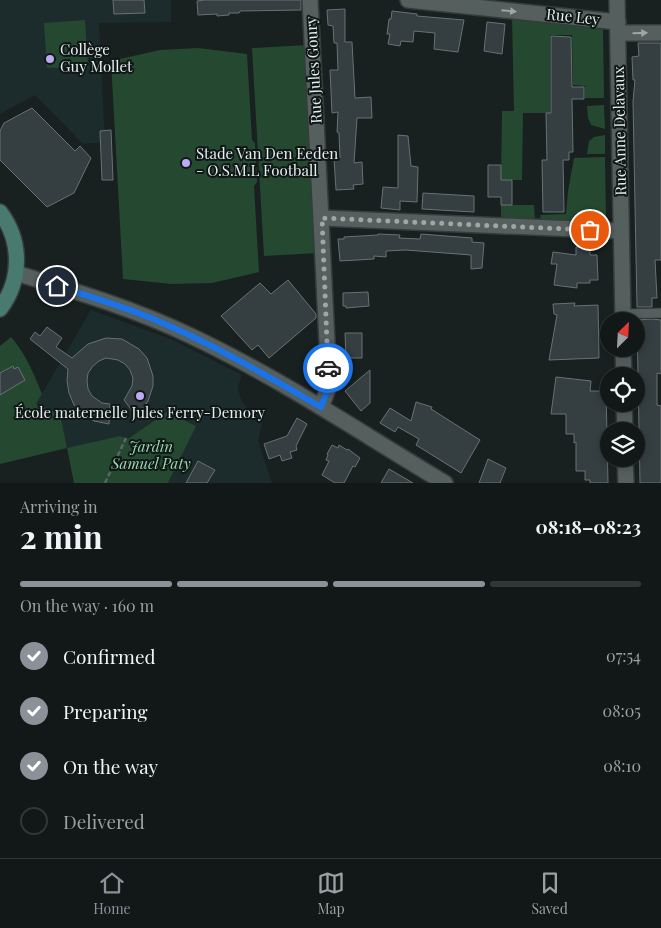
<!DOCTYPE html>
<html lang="en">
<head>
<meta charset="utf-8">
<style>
  body { margin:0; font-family:"Playfair Display",serif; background:#1f2525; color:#f1f3f6; height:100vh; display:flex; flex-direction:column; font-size:19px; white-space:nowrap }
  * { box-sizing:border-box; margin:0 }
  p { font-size:16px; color:#9ca0a2 }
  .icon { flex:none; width:28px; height:28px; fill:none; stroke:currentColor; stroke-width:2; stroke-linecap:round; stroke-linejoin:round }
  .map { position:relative; height:483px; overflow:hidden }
  .sheet { display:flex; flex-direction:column; background:#121818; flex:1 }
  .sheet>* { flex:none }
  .needle { width:32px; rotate:24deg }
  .fabs { position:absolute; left:600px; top:312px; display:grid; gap:10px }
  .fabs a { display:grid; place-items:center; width:45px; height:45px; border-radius:50%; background:#121818; box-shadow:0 2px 8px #0003,0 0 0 1px #313737; font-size:25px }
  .pin { position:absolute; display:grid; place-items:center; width:42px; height:42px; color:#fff; margin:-21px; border:2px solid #fff; border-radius:50%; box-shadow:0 1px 5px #0007 }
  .courier { position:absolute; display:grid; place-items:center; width:50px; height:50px; margin:-25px; border:4px solid #1a73e8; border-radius:50%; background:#fff; color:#222; box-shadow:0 1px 6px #0007 }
  .overview em { font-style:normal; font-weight:700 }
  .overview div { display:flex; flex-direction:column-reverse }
  .overview { display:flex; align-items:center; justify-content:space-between; height:85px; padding:0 20px }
  h1 { font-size:32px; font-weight:700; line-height:38px }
  .bar { display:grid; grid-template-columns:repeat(4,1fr); gap:8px 5px; align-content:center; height:60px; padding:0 20px }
  .bar i { height:6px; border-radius:4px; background:#313737 }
  .bar .on { background:#8c9099 }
  .bar p { grid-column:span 4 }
  ol { padding:0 20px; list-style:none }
  li { display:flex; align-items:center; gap:15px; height:55px }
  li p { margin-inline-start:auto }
  li .icon { padding:5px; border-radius:50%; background:#8c9099; color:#fff; stroke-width:4 }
  li:last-child { color:#9ca0a2 }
  li i { width:28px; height:28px; border:2px solid #313737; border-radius:50% }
  .tab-bar { display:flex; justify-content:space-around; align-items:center; height:70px; border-top:1px solid #313737; background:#121818; font-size:14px; color:#9ca0a2 }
  .tab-bar a { display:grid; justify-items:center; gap:2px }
  .tab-bar .on { color:#8c9099 }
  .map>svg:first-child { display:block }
</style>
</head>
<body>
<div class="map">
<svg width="661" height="483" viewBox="0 0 661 483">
  <rect width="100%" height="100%" fill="#182020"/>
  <g fill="#1c2c2c">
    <polygon points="0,0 171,0 171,22 99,23 105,142 83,144 35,95 0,114"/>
    <polygon points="91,310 173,340 242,375 238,386 240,397 246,407 255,414 264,415 258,441 272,483 168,483 195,426 128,439 120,436 67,448 60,413 36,404"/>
  </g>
  <g fill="#254830">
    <polygon points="512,16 603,26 604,98 585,98 585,86 573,85 572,35 550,35 550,113 523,113 522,180 501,180 502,111 514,111"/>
    <polygon points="85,20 88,67 47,68 44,23"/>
    <polygon points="307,45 318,253 264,256 252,48"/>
    <polygon points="198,48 247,54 252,140 255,143 257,182 254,186 259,272 212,283 171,284 123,279 111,61 160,50"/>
    <polygon points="604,105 605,129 591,125 588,118 587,106"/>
    <polygon points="605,135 605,154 587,154 589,141 594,137"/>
    <polygon points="605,157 606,218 601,223 541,220 540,215 566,214 568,191 574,158"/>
    <polygon points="501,205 534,205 535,220 501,218"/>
    <path d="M 11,337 C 26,354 34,374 42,394 L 36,404 L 60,413 L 67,448 L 120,436 L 128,439 L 167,412 L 196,426 L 168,483 L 74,483 L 67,448 L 0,464 L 0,346 Z"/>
  </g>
  <g fill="#353e40" stroke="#687275">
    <polygon points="113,0 144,0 145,13 114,14"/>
    <polygon points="205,0 301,0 301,10 240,11 239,13 229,13 229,15 217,16 217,14 198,15 197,1"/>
    <polygon points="345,9 345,42 352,42 355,98 371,97 372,118 357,118 354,163 362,162 363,184 353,185 354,189 336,190 334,158 340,158 339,133 337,132 338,112 332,113 330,70 338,70 337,43 334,43 333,26 328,25 327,10"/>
    <polygon points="392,11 417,14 417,16 464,20 458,52 434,49 435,33 414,31 413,42 401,41 400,46 388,44 390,34 387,34 389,19 391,19"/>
    <polygon points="487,22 505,24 502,54 484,51"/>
    <polygon points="551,36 571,37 572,87 584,87 584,99 572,99 573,152 569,152 569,160 563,160 564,212 543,212 542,160 547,160 546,113 551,113"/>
    <polygon points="638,43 661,43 661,260 655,260 657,298 652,298 652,307 637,307 633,101 635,80 633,80 632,57 639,56"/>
    <polygon points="32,108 75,151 80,146 91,158 74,193 47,207 0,160 0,131 4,123"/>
    <polygon points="111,130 113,180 102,180 100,131"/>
    <polygon points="398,135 408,136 411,166 418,167 417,202 400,201 400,210 381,208 383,187 398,188"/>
    <polygon points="488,165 501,165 501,180 512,180 512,205 501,205 501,197 488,197"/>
    <polygon points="423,193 474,196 474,212 422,209"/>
    <polygon points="378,234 400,235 399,238 420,239 421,234 472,238 472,242 484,243 482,268 471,269 471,255 406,250 386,251 386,257 374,256 374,259 340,261 338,239 344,239 344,237 378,235"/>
    <polygon points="576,247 590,247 590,255 597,255 598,280 590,280 590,283 577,283 577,288 554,285 557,264 551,264 553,252 576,255"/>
    <polygon points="288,280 316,314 316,318 269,358 258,345 252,350 221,316 260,283 271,294"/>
    <polygon points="368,292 369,306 346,308 346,306 343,306 343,293"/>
    <polygon points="575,303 574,306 598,305 599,358 549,360 557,315 554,314 553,304"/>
    <polygon points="652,319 661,320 661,374 657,373 657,405 661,406 661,483 640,483 637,320"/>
    <polygon points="47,327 62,338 56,347 72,358 88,344 106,338 122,339 139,349 147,358 153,376 153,386 148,401 144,407 136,416 124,400 132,386 133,378 130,370 125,364 118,360 106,358 99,361 93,366 88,373 87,381 88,389 92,396 102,403 110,404 109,424 94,421 83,414 74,405 69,393 67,381 68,369 30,339 35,332 40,336"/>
    <polygon points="345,333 362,333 362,358 346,358"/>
    <polygon points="13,366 14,369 18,367 25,380 0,395 0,373"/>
    <polygon points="370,370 370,403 361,411 345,391"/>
    <polygon points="556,377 591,381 590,391 606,391 608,483 590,483 590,480 585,480 585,471 576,471 576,442 574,443 574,434 566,434 566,414 551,414"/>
    <polygon points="416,402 432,407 431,409 480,440 461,473 416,445 419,439 398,427 395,432 380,423 390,408 411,421"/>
    <polygon points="297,418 307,424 296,446 297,450 290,452 292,458 282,461 280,455 269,459 264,444 287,436"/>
    <polygon points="332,445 338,448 339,445 347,450 348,449 360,458 355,467 353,466 344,483 335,483 322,475 329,461 326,460 328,455 327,454"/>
    <polygon points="488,459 506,468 500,483 479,483"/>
    <polygon points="198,461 215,470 207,483 186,483"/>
    <polygon points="389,469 413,483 381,483"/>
  </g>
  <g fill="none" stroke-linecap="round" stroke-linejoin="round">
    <g stroke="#363c3c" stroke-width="11">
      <polyline id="lane" points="622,314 661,313"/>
    </g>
    <g stroke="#363c3c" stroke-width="18">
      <g id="street">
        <polyline points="310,0 329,382 328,389 321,407"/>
        <polyline points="408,0 618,22"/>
        <polyline points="617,0 623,321"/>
        <polyline points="618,33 661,33"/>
        <polyline points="322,218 621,231"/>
        <path d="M 16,273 C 75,291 135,309 191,336 C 280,378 361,433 445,483"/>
        <polyline points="623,349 624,376"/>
        <polyline points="624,404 625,431"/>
        <polyline points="625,459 626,483"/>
      </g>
    </g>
    <g stroke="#363c3c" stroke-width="18">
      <path id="secondary" d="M 0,212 C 22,241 22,280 0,309"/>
    </g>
    <polyline stroke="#5c6363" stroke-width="2.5" stroke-dasharray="5 2.5" stroke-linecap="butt" points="105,483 126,438"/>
    <use href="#lane" stroke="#555f5e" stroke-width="9"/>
    <use href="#street" stroke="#555f5e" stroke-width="15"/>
    <use href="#secondary" stroke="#497a70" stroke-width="15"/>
  </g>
  <defs><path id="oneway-solid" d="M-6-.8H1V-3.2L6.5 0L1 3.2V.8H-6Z" transform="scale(1.25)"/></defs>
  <g fill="#9ea6a6">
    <use href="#oneway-solid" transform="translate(509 11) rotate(6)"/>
    <use href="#oneway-solid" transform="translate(640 33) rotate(-1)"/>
  </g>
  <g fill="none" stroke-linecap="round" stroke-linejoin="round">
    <polyline stroke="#9fa6a6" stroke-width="5" stroke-dasharray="0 9" points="328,368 322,218 590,230"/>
    <path stroke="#1a73e8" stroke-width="6" d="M 57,286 C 91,297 126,307 158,321 C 215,345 267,376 321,407 L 328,389 L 328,368"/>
  </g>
  <g fill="#bea9f4" stroke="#0f1717" stroke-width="2">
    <circle cx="50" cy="59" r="5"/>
    <circle cx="186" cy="163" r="5"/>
    <circle cx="140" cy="396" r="5"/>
  </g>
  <g text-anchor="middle" stroke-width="4" stroke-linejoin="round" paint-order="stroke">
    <g font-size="15" fill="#e8eeee" stroke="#0f1717">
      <text transform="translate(573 17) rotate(6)" y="5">Rue Ley</text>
      <text transform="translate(314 70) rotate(-93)" y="5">Rue Jules Goury</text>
      <text transform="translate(620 131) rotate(-91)" y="5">Rue Anne Delavaux</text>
    </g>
    <g font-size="15" fill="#e8eeee" stroke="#0f1717" text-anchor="start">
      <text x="60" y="55">Collège<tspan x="60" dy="17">Guy Mollet</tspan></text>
      <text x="196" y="159">Stade Van Den Eeden<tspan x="196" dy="17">- O.S.M.L Football</tspan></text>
      <text x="140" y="418" text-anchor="middle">École maternelle Jules Ferry-Demory</text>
    </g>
    <g font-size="15" font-style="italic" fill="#9ad8ab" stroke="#0f1717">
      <text x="151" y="452">Jardin<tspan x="151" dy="17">Samuel Paty</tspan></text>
    </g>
  </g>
</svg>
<div class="fabs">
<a><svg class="needle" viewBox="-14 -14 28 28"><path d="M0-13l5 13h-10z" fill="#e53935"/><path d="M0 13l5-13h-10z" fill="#9ca0a2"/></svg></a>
<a><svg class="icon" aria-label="locate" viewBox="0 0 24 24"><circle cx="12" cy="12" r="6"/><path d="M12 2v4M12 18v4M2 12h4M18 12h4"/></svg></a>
<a><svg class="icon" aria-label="layers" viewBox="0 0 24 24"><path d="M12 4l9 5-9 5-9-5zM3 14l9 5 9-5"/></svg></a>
</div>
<div class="pin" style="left:590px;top:230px;background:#ea580c"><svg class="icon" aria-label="bag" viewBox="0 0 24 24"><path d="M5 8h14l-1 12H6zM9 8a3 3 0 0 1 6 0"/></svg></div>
<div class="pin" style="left:57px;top:286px;background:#1f2937"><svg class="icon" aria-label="home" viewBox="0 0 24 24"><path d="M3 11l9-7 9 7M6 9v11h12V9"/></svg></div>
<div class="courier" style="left:328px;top:368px"><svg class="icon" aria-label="car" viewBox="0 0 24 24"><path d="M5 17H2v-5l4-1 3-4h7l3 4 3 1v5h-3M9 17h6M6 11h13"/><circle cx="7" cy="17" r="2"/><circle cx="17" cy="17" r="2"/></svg></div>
</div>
<section class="sheet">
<div class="overview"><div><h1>2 min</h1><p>Arriving in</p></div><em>08:18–08:23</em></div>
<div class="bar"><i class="on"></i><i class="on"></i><i class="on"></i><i></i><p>On the way · 160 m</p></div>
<ol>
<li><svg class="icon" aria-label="check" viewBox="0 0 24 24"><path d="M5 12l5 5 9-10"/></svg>Confirmed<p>07:54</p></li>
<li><svg class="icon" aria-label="check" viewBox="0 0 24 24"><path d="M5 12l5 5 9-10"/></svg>Preparing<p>08:05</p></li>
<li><svg class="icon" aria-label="check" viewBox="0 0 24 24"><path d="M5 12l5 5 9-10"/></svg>On the way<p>08:10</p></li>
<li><i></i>Delivered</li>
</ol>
</section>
<nav class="tab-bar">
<a class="on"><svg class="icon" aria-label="home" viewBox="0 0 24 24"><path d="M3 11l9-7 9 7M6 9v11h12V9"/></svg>Home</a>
<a><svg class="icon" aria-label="map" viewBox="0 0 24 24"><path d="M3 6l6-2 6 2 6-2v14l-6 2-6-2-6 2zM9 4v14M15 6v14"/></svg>Map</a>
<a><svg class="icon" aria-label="saved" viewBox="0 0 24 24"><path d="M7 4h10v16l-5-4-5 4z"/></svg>Saved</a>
</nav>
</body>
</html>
